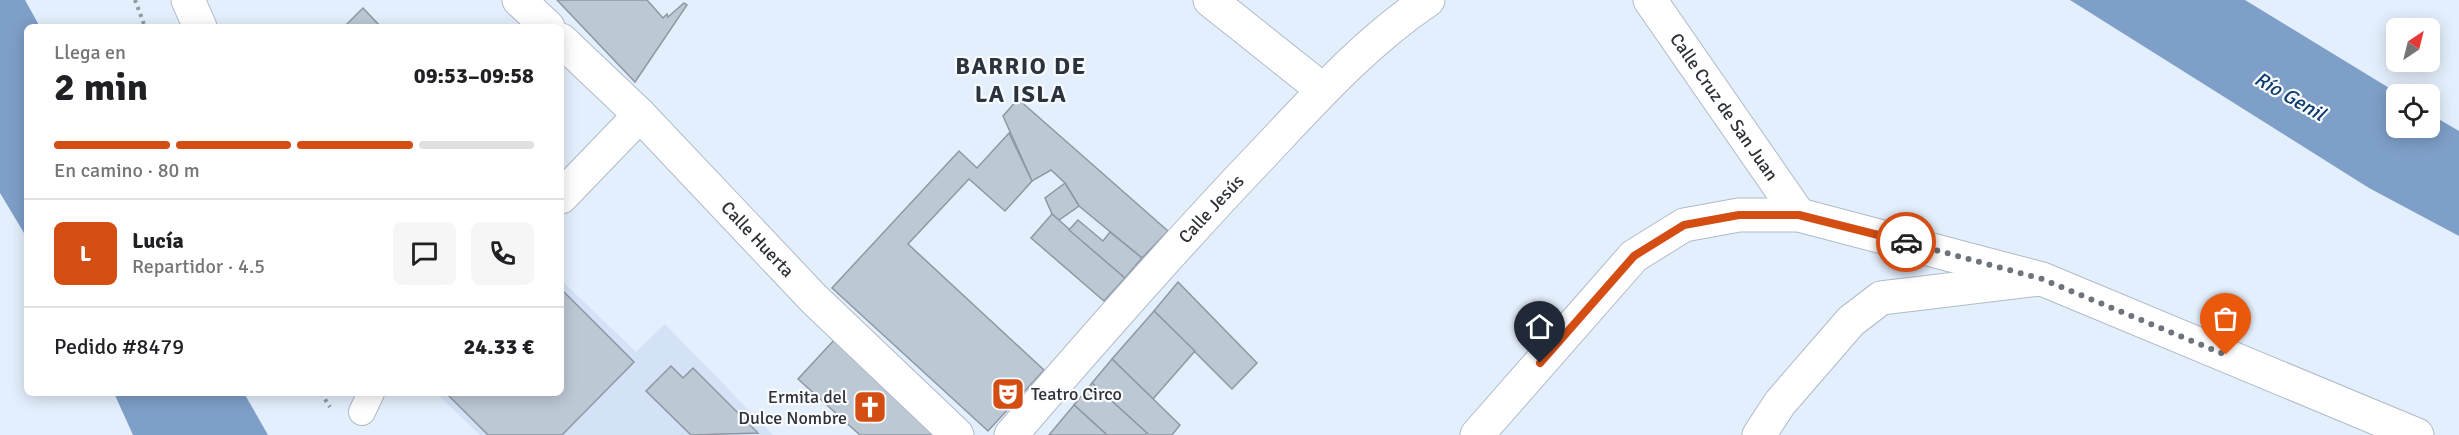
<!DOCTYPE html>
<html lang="es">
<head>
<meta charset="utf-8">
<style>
  body { margin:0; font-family:Signika,sans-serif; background:#f6f6f6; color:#202124; height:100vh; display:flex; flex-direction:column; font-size:22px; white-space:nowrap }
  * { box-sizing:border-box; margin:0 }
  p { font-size:20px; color:#757577 }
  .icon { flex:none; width:33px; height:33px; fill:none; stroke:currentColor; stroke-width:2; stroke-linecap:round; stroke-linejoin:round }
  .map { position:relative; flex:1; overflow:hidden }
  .sheet { position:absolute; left:24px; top:24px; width:540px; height:372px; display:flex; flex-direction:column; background:#fff; border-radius:9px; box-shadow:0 3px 15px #0003 }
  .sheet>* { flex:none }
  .needle { width:39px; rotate:35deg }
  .controls { position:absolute; left:2386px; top:18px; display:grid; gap:12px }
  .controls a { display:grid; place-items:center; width:54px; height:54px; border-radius:9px; background:#fff; box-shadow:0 3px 15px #0003; font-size:30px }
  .pin { position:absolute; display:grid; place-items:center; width:51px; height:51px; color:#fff; margin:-62px -26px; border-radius:50% 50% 50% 0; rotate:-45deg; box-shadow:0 0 6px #0007 }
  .pin .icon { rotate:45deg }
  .courier { position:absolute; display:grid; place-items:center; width:60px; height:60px; margin:-30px; border:4px solid #d44e13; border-radius:50%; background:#fff; color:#222; box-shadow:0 2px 8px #0007 }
  .head em { font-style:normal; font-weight:700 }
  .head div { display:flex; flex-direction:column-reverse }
  .head { display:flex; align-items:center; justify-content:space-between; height:102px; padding:0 30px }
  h1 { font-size:39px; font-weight:700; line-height:45px }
  .bar { display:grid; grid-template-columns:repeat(4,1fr); gap:9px 6px; align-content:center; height:72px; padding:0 30px }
  .bar i { height:8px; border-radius:4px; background:#e0e0e0 }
  .bar .current { background:#d44e13 }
  .bar p { grid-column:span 4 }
  .line { display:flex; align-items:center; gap:15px; padding:0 30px; border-top:2px solid #e0e0e0 }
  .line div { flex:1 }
  .round { display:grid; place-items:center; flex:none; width:63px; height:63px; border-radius:9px; background:#f6f6f6 }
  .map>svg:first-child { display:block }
</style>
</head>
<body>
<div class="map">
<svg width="2459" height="435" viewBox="0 0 2459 435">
  <rect width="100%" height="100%" fill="#e4effd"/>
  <polygon fill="#d3e2f6" points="561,280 636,352 665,324 773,435 480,435 436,393 561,393"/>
  <g fill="#7e9fc8">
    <polygon points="0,0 25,0 40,27 27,27 27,238 0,193"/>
    <polygon points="2070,0 2245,0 2399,94 2397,94 2397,128 2430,128 2430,114 2459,131 2459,236 2369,188"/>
    <polygon points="114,393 244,393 268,435 133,435"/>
  </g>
  <g fill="#bdc8d5" stroke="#8e98a4" stroke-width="1.5">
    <polygon points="557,0 647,0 663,18 667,14 668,17 684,3 687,5 635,82"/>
    <polygon points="363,8 381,27 344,27"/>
    <polygon points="1018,99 1168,231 1142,258 1079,206 1065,183 1051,170 1032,181 1003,116"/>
    <polygon points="1009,133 1032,181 1005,211 969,179 908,244 1044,370 988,431 832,288 959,151 977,168"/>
    <polygon points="1065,183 1079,206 1059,220 1052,214 1045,198"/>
    <polygon points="1052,214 1125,278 1104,301 1031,238"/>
    <polygon points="1078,220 1103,241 1110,232 1142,258 1125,278 1069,230"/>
    <polygon points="1178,282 1257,363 1232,389 1154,311"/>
    <polygon points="561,289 634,362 562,435 488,435 446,393 561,393"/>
    <polygon points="1154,311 1195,351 1153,399 1112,359"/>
    <polygon points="835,339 941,435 860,435 798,379"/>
    <polygon points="1112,359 1180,425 1172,435 1149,435 1092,383"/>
    <polygon points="671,366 683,378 693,368 758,433 691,435 646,391"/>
    <polygon points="1092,383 1147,433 1145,435 1107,435 1074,405"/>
    <polygon points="1074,405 1107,435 1049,435"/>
  </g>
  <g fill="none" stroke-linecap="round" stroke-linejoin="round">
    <g stroke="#b0bac7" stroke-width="28">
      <polyline id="pedestrian" points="362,412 371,393"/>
    </g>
    <g stroke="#b0bac7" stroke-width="35">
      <g id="minor">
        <polyline points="188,0 200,27"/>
        <polyline points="519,0 548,27"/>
        <polyline points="1210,0 1323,90"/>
        <path id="s1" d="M 1650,0 L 1799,215"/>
        <path id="s2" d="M 561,40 L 640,115 L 814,299 L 957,435"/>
        <polyline points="561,197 640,115"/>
        <path id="s3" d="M 1011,435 C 1092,341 1173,248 1259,158 C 1312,102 1364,43 1428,0"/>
        <polyline points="1759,435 1780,403 1851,321 1881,298 2040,279"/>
      </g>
    </g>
    <g stroke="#b0bac7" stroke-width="35">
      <polyline id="tertiary" points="1477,435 1634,256 1684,225 1739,215 1799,215 2042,279 2417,435"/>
    </g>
    <g stroke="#9098a2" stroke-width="4" stroke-dasharray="3 4.5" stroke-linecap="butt">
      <polyline points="135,0 145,27"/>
      <polyline points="321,393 330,407"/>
    </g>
    <use href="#pedestrian" stroke="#fff" stroke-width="26"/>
    <use href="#minor" stroke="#fff" stroke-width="33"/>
    <use href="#tertiary" stroke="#fff" stroke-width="33"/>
  </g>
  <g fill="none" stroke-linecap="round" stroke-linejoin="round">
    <polyline stroke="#6e747c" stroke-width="6" stroke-dasharray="0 10.8" points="1906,242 2042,279 2226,355"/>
    <polyline stroke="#d44e13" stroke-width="8" points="1540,363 1634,256 1684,225 1739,215 1799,215 1906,242"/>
  </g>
  <defs>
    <g id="theatre-square" transform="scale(1.725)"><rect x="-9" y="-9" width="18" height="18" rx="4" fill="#d44e13" stroke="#f9fbfe"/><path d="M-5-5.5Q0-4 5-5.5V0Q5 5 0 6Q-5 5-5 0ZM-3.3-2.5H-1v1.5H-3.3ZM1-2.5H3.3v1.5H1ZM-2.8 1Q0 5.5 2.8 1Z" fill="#fff"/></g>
    <g id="church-square" transform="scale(1.725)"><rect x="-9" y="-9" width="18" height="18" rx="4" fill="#d44e13" stroke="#f9fbfe"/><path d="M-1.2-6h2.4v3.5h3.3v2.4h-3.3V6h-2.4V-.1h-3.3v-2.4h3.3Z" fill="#fff"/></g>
  </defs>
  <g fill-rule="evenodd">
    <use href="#theatre-square" x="1008" y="394"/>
    <use href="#church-square" x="870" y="407"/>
  </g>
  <g text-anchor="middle" stroke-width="4.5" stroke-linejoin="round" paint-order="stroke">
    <g font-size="18" fill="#2e3237" stroke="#f9fbfe">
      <text dy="6" stroke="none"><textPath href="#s1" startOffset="130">Calle Cruz de San Juan</textPath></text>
      <text dy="6" stroke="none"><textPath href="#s3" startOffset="302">Calle Jesús</textPath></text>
      <text dy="6" stroke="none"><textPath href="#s2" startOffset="280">Calle Huerta</textPath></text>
    </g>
    <g font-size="18" fill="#2e3237" stroke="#f9fbfe" text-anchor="start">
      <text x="1031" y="400">Teatro Circo</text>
      <text x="847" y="403" text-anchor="end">Ermita del<tspan x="847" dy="21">Dulce Nombre</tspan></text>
    </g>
    <g font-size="20" font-style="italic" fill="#0b3b6d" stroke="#f9fbfe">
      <text transform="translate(2290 96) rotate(30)" y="7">Río Genil</text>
    </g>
    <g font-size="24" font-weight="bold" letter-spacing="1.5" fill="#2b333e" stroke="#f9fbfe">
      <text x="1021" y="74">BARRIO DE<tspan x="1021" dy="28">LA ISLA</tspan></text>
    </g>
  </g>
</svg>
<div class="controls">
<a><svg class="needle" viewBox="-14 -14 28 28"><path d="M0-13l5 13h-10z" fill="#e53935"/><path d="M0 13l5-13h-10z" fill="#757577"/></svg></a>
<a><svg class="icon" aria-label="locate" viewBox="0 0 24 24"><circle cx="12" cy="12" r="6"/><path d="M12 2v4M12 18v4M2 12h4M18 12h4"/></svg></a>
</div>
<div class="pin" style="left:2226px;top:355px;background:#ea580c"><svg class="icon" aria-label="bag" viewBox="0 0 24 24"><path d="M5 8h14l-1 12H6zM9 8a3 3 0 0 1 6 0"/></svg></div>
<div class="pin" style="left:1540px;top:363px;background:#1f2937"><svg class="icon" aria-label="home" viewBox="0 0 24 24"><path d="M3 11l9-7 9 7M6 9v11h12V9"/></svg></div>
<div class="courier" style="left:1906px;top:242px"><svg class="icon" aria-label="car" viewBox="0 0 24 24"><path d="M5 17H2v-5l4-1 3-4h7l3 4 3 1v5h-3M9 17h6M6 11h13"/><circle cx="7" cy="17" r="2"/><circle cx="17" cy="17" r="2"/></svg></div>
<section class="sheet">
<div class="head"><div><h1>2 min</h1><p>Llega en</p></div><em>09:53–09:58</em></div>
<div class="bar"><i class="current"></i><i class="current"></i><i class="current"></i><i></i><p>En camino · 80 m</p></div>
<div class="line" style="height:108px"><b class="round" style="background:#d44e13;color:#fff">L</b><div><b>Lucía</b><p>Repartidor · 4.5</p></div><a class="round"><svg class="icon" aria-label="chat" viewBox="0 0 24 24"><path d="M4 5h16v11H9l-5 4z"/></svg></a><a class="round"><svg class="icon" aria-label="phone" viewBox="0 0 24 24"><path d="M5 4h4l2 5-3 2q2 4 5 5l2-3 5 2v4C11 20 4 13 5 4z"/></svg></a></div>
<div class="line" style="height:78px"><div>Pedido #8479</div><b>24.33 €</b></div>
</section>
</div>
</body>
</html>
